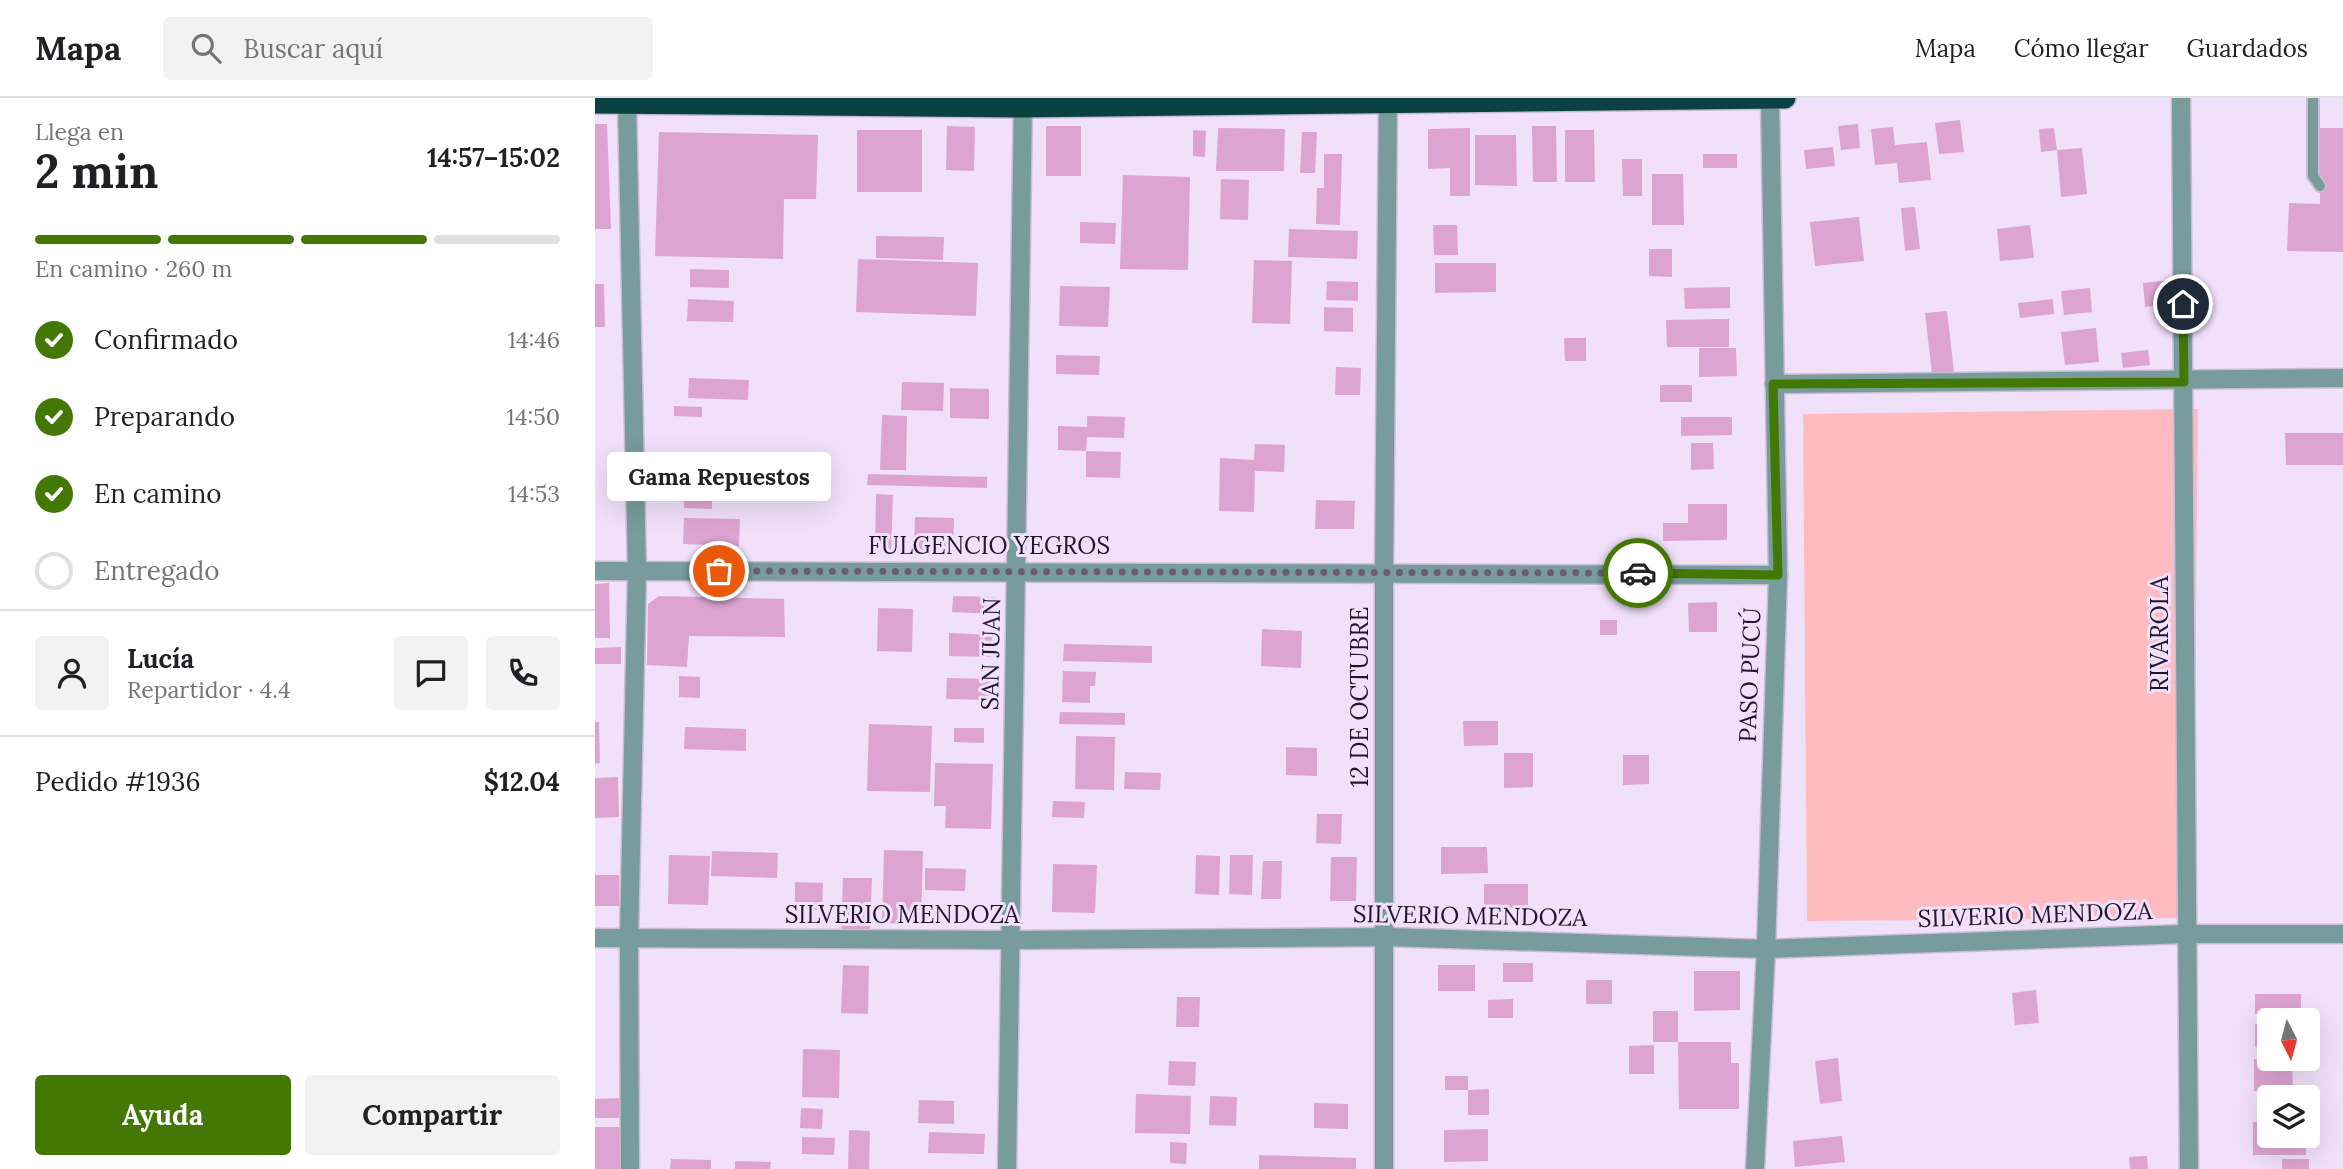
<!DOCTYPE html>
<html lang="es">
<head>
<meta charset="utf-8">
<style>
  body { margin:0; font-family:Lora,serif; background:#f2f2f2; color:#202124; height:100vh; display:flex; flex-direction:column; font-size:26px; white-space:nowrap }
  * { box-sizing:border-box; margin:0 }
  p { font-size:23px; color:#757577 }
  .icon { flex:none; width:38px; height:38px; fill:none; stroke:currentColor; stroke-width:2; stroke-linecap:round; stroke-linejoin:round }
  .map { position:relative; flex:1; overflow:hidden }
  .panel { display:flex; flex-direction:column; background:#fff; width:595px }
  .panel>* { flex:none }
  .needle { width:46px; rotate:174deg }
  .buttons { position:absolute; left:1662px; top:910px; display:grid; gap:14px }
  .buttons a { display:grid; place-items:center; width:63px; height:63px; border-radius:7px; background:#fff; box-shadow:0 7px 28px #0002; font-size:35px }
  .pin { position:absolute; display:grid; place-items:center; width:60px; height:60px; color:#fff; margin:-30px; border:4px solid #fff; border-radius:50%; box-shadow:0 2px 7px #0007 }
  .courier { position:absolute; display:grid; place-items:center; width:70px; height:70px; margin:-35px; border:5px solid #447805; border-radius:50%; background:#fff; color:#222; box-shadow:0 2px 9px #0007 }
  .bubble { position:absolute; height:49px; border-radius:7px; background:#fff; box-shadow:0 7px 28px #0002; font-size:23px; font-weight:700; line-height:49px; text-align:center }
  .head em { font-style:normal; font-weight:700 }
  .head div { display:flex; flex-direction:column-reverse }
  .head { display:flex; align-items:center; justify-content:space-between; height:119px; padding:0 35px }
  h1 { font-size:46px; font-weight:700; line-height:52px }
  .bar { display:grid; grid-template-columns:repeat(4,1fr); gap:10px 7px; align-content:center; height:84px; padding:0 35px }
  .bar i { height:9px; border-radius:5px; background:#e0e0e0 }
  .bar .active { background:#447805 }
  .bar p { grid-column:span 4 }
  .line { display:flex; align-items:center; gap:18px; padding:0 35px; border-top:2px solid #e0e0e0 }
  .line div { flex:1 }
  .round { display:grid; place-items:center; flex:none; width:74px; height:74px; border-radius:7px; background:#f2f2f2 }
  ol { padding:0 35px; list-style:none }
  li { display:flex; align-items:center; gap:21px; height:77px }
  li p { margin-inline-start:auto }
  li .icon { padding:7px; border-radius:50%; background:#447805; color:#fff; stroke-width:4 }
  li:last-child { color:#757577 }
  li i { width:38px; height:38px; border:4px solid #e0e0e0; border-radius:50% }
  .button { display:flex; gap:14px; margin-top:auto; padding:14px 35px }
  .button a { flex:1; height:80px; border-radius:7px; background:#447805; color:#fff; font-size:28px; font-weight:700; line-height:80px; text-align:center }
  .button a+a { background:#f2f2f2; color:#202124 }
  header { display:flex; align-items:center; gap:42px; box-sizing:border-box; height:98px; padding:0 35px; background:#fff; border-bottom:2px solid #e0e0e0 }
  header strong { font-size:33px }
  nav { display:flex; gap:38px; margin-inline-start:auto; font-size:24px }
  .search { width:490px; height:63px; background:#f2f2f2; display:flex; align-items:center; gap:18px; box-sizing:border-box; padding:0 24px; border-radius:7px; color:#757577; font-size:26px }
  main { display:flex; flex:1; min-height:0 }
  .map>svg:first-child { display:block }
</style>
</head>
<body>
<header>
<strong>Mapa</strong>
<div class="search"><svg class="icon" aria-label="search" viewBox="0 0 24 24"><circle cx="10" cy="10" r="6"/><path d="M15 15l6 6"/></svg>Buscar aquí</div>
<nav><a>Mapa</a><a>Cómo llegar</a><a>Guardados</a></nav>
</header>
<main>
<section class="panel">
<div class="head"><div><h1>2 min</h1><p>Llega en</p></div><em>14:57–15:02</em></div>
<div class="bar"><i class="active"></i><i class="active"></i><i class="active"></i><i></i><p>En camino · 260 m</p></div>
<ol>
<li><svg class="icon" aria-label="check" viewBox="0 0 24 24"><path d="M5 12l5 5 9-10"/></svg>Confirmado<p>14:46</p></li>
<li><svg class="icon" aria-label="check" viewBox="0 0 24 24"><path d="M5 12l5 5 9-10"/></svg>Preparando<p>14:50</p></li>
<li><svg class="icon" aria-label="check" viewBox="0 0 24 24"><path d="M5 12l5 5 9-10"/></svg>En camino<p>14:53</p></li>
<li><i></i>Entregado</li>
</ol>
<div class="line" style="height:126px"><a class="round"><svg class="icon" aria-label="person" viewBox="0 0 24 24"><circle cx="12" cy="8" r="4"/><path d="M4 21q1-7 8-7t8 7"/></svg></a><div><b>Lucía</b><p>Repartidor · 4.4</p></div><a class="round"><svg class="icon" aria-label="chat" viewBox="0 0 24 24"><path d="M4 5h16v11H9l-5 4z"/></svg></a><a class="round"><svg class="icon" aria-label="phone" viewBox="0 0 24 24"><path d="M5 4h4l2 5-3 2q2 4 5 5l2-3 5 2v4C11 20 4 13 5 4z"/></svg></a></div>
<div class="line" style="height:91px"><div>Pedido #1936</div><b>$12.04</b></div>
<div class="button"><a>Ayuda</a><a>Compartir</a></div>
</section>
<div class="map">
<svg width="1748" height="1071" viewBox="0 0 1748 1071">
  <rect width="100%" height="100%" fill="#f0e0f9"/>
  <polygon fill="#febbc0" points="1603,311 1598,820 1212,823 1208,316"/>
  <g fill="#dda4d2">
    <polygon points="1365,22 1369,54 1344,56 1340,25"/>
    <polygon points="0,26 12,26 16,131 0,131"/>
    <polygon points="1263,26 1265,50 1246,52 1243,28"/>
    <polygon points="352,28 380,29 379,73 351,72"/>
    <rect x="451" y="28" width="35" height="50"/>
    <polygon points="937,28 961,28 962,84 938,84"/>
    <polygon points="1298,29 1300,47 1332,44 1336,82 1304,85 1302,65 1280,67 1276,31"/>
    <polygon points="623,30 690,31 689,73 621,73"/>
    <polygon points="875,30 875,98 855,98 855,70 833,71 833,31"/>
    <polygon points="1459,30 1462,52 1487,50 1492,96 1466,99 1462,52 1446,54 1444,31"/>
    <polygon points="1724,30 1748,30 1748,154 1692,153 1694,105 1725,106"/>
    <rect x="262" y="32" width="65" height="62"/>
    <polygon points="598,32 611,33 610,59 598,58"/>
    <polygon points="970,32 999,32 1000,84 970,84"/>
    <polygon points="64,34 223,37 221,101 189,101 188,161 60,158"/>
    <polygon points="707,34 722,34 720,75 705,75"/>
    <polygon points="880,37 921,37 922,88 880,87"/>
    <polygon points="1238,49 1240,68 1211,71 1209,52"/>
    <polygon points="729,56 747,56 745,127 721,126 722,90 729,90"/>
    <rect x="1108" y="56" width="34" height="14"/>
    <polygon points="1027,61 1047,61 1047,98 1028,98"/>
    <polygon points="1057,76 1088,76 1089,127 1057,127"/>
    <polygon points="528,77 595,79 593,172 525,171"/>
    <polygon points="626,81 654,82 653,122 625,121"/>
    <polygon points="1320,109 1325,151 1310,153 1306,110"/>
    <polygon points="1264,119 1269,163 1220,168 1215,124"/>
    <polygon points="485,124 521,125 520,146 485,145"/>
    <polygon points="838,127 862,127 863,157 839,157"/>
    <polygon points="1435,127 1439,160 1405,163 1402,131"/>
    <polygon points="694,131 763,133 762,161 693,159"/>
    <polygon points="281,138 349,139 348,162 281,160"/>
    <polygon points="1054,151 1077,151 1077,179 1054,178"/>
    <polygon points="263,161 383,165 381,218 261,214"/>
    <polygon points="659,162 697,163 695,226 657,225"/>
    <polygon points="840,165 901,165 901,194 840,195"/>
    <polygon points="95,171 134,172 134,190 95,189"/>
    <polygon points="1574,182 1576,206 1550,209 1548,185"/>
    <polygon points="732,183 763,184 763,203 731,202"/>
    <polygon points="0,186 9,186 10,229 0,229"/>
    <polygon points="465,188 515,189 513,229 464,228"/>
    <polygon points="1135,189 1135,210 1090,211 1089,190"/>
    <polygon points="1495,190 1497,214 1469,217 1466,193"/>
    <polygon points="93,201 139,203 138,224 92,223"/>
    <polygon points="1458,201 1459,216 1425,220 1423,205"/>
    <polygon points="729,209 758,210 758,234 729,233"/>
    <polygon points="1352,213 1359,274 1337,276 1330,215"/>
    <polygon points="1134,221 1134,249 1072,249 1071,222"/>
    <polygon points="1501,230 1504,264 1470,267 1466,234"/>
    <polygon points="969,240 991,240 991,263 970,263"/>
    <polygon points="1104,250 1141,250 1142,278 1104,279"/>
    <polygon points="1553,252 1555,267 1528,270 1526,255"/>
    <polygon points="461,257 505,258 504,277 461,276"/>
    <polygon points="741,269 766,270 765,297 740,297"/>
    <polygon points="94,280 154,282 153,302 93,300"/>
    <polygon points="307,284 349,285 348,313 306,312"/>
    <rect x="1065" y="287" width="32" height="17"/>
    <polygon points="355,290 394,291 394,321 355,320"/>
    <polygon points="79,308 107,309 107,319 79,318"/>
    <polygon points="287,317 312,318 311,372 285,372"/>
    <polygon points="492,318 530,319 529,340 492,339 491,353 463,352 463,328 492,329"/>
    <polygon points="1086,319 1137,319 1137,337 1086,338"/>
    <polygon points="1690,335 1748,335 1748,367 1691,367"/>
    <polygon points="1096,345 1118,345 1119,371 1096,372"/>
    <polygon points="660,346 690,347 689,374 660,373 659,414 624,413 625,360 659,362"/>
    <polygon points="491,353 526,354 525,380 491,379"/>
    <polygon points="273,376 392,379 392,390 272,387"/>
    <polygon points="90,377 169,379 168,389 90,387"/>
    <polygon points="281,396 298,397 296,453 280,452"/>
    <polygon points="89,398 117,399 117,411 89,410"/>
    <polygon points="721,402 760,403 759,431 720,431"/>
    <polygon points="1093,406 1132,406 1132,442 1068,443 1068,425 1093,425"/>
    <polygon points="320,419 359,420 358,456 319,455"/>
    <polygon points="89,420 145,421 144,448 88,446"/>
    <polygon points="14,485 15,540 0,540 0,486"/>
    <polygon points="64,498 189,501 190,539 94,538 92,569 52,567 53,506"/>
    <polygon points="358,498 400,499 400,516 357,514"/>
    <polygon points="1122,504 1122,534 1094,534 1093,505"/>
    <polygon points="283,510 318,511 317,554 282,553"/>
    <rect x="1005" y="522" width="17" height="15"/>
    <polygon points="667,531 707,533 706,570 666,568"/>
    <polygon points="354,535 397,537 396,559 354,558"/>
    <polygon points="469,546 557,548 557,565 468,563"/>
    <polygon points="26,549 26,566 0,566 0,550"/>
    <polygon points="468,573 501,574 500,588 495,588 495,605 467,604"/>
    <polygon points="84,578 105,579 105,600 84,599"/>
    <polygon points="352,580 399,581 399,602 351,601"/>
    <polygon points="465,614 530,615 530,627 464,626"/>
    <polygon points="868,623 903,623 903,647 869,648"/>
    <polygon points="0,624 4,624 5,665 0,666"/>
    <polygon points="274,626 337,628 335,694 272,693"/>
    <polygon points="90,629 151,631 151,653 89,651"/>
    <polygon points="359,630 389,630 389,645 359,644"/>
    <polygon points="481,638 520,639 519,692 480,691"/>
    <polygon points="691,649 722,650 722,678 691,677"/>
    <polygon points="909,655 938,655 938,689 909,690"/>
    <polygon points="1028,657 1054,657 1054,686 1028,687"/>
    <polygon points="340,665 398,666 396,731 350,730 351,708 339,708"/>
    <polygon points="530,674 566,675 565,692 529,691"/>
    <polygon points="23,679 24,719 0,720 0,680"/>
    <polygon points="458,703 490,704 489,720 457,719"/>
    <polygon points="722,716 747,716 746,746 721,745"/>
    <polygon points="846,749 892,749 893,775 846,776"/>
    <polygon points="289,752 328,753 326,826 287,825"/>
    <polygon points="117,753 183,755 182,780 116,778"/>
    <polygon points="74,757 115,758 113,807 73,806"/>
    <polygon points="601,757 625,758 624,797 600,796"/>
    <polygon points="635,757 658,757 657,797 634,796"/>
    <polygon points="736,759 762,759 761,803 735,803"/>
    <polygon points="668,763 687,763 686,801 666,801"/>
    <polygon points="458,766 502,767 500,815 457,814"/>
    <polygon points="330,770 371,771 370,793 330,792"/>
    <rect x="0" y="777" width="24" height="31"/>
    <polygon points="248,780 277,780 275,832 246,831"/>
    <polygon points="200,784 228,785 227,812 200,812"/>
    <polygon points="889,786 933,786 933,810 889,811"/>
    <rect x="908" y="865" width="30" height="19"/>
    <polygon points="248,867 274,868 273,916 246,915"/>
    <rect x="843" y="867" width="37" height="26"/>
    <polygon points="1099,873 1145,873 1145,912 1099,913"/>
    <rect x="991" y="882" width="26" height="24"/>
    <polygon points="1441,892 1444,925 1420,927 1417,895"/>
    <rect x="1660" y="896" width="46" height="20"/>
    <polygon points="582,899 605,899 604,929 581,929"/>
    <polygon points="918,901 918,920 893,920 893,902"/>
    <rect x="1058" y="913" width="25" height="31"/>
    <rect x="1660" y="926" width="15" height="23"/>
    <polygon points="1083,944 1136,944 1136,965 1144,965 1144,1011 1084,1011"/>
    <polygon points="1059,947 1059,976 1034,976 1034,948"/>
    <polygon points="208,951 245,952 244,1000 207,999"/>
    <polygon points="1243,960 1247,1003 1225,1006 1220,963"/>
    <polygon points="1659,961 1697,961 1698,993 1659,993"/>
    <polygon points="574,963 601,964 600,988 573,987"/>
    <rect x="850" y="978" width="23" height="14"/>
    <polygon points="894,991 894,1017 873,1017 873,992"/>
    <polygon points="541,996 596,998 595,1036 540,1035"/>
    <polygon points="615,998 642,999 641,1028 614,1027"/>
    <polygon points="25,1000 26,1020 0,1020 0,1001"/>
    <polygon points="324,1002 359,1003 359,1026 323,1025"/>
    <polygon points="719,1005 753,1006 753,1031 719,1030"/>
    <polygon points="206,1010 228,1011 227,1031 205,1030"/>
    <polygon points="1658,1024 1675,1024 1675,1038 1711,1038 1711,1057 1658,1057"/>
    <polygon points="0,1029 26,1029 27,1071 0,1071"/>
    <polygon points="893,1031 893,1063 849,1064 849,1032"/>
    <polygon points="254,1032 275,1033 274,1071 253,1071"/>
    <polygon points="334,1034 390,1036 389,1056 333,1055"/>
    <polygon points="1247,1038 1250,1064 1200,1069 1198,1043"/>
    <polygon points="207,1039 240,1040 239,1057 207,1056"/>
    <polygon points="575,1044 592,1045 591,1066 575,1065"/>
    <polygon points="664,1057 761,1060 761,1071 664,1071"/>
    <polygon points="1552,1058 1553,1071 1535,1071 1534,1059"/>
    <polygon points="76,1061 116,1062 116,1071 75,1071"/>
    <rect x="1687" y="1061" width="27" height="10"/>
    <polygon points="140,1063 176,1064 175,1071 140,1071"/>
  </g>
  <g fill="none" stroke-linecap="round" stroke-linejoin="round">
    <g stroke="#cbbbd4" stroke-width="14">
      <polyline id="lane" points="1718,0 1718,78 1725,88"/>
    </g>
    <g stroke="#cbbbd4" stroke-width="21">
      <g id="street">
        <polyline points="1586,0 1594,1071"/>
        <polyline points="32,5 42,473 34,840 35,1071"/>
        <polyline points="1179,286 1748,280"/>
        <polyline points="0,473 1183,477"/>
        <polyline points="0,840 415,842 791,839 1171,851 1590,836 1748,836"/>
        <polyline points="412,1071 428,0"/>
        <polyline points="789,1071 789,473 793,0"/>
        <polyline points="1160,1071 1171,851 1183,477 1175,0"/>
      </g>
    </g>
    <g stroke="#cbbbd4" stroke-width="24">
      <polyline id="highway" points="0,5 428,9 1190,0"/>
    </g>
    <use href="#lane" stroke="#779c9b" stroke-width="10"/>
    <use href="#street" stroke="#779c9b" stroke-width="18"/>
    <use href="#highway" stroke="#0b4241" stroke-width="21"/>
  </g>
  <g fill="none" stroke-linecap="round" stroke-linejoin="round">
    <polyline stroke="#6b5c73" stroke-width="7" stroke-dasharray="0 12.6" points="124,473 1043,475"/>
    <polyline stroke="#447805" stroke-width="9" points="1043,475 1183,477 1178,286 1589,284 1588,206"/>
  </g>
  <g text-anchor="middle" stroke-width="6" stroke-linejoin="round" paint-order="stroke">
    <g font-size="24" fill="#23152b" stroke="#f0e0f9">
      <text x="394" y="456">FULGENCIO YEGROS</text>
      <text transform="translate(1565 536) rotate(-90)" y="8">RIVAROLA</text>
      <text transform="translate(396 556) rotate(-89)" y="8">SAN JUAN</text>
      <text transform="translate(1155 577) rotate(-88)" y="8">PASO PUCÚ</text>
      <text transform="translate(765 599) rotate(-90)" y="8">12 DE OCTUBRE</text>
      <text x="307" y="825">SILVERIO MENDOZA</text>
      <text transform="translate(1440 817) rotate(-2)" y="8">SILVERIO MENDOZA</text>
      <text transform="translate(875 818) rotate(1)" y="8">SILVERIO MENDOZA</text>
    </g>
  </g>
</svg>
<div class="buttons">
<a><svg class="needle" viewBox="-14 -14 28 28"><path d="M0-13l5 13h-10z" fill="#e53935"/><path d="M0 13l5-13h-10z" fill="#757577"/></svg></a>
<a><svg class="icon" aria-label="layers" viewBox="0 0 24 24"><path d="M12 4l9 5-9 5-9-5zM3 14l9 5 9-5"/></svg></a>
</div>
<div class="pin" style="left:124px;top:473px;background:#ea580c"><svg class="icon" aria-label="bag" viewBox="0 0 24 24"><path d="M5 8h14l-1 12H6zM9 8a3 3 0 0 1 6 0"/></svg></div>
<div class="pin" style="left:1588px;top:206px;background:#1f2937"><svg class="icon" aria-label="home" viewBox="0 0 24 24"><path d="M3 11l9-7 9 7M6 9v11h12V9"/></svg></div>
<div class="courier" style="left:1043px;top:475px"><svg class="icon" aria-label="car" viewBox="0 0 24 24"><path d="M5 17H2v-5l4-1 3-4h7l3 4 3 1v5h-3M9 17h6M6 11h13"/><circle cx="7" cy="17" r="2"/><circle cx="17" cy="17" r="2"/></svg></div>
<div class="bubble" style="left:12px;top:354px;width:224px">Gama Repuestos</div>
</div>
</main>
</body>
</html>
